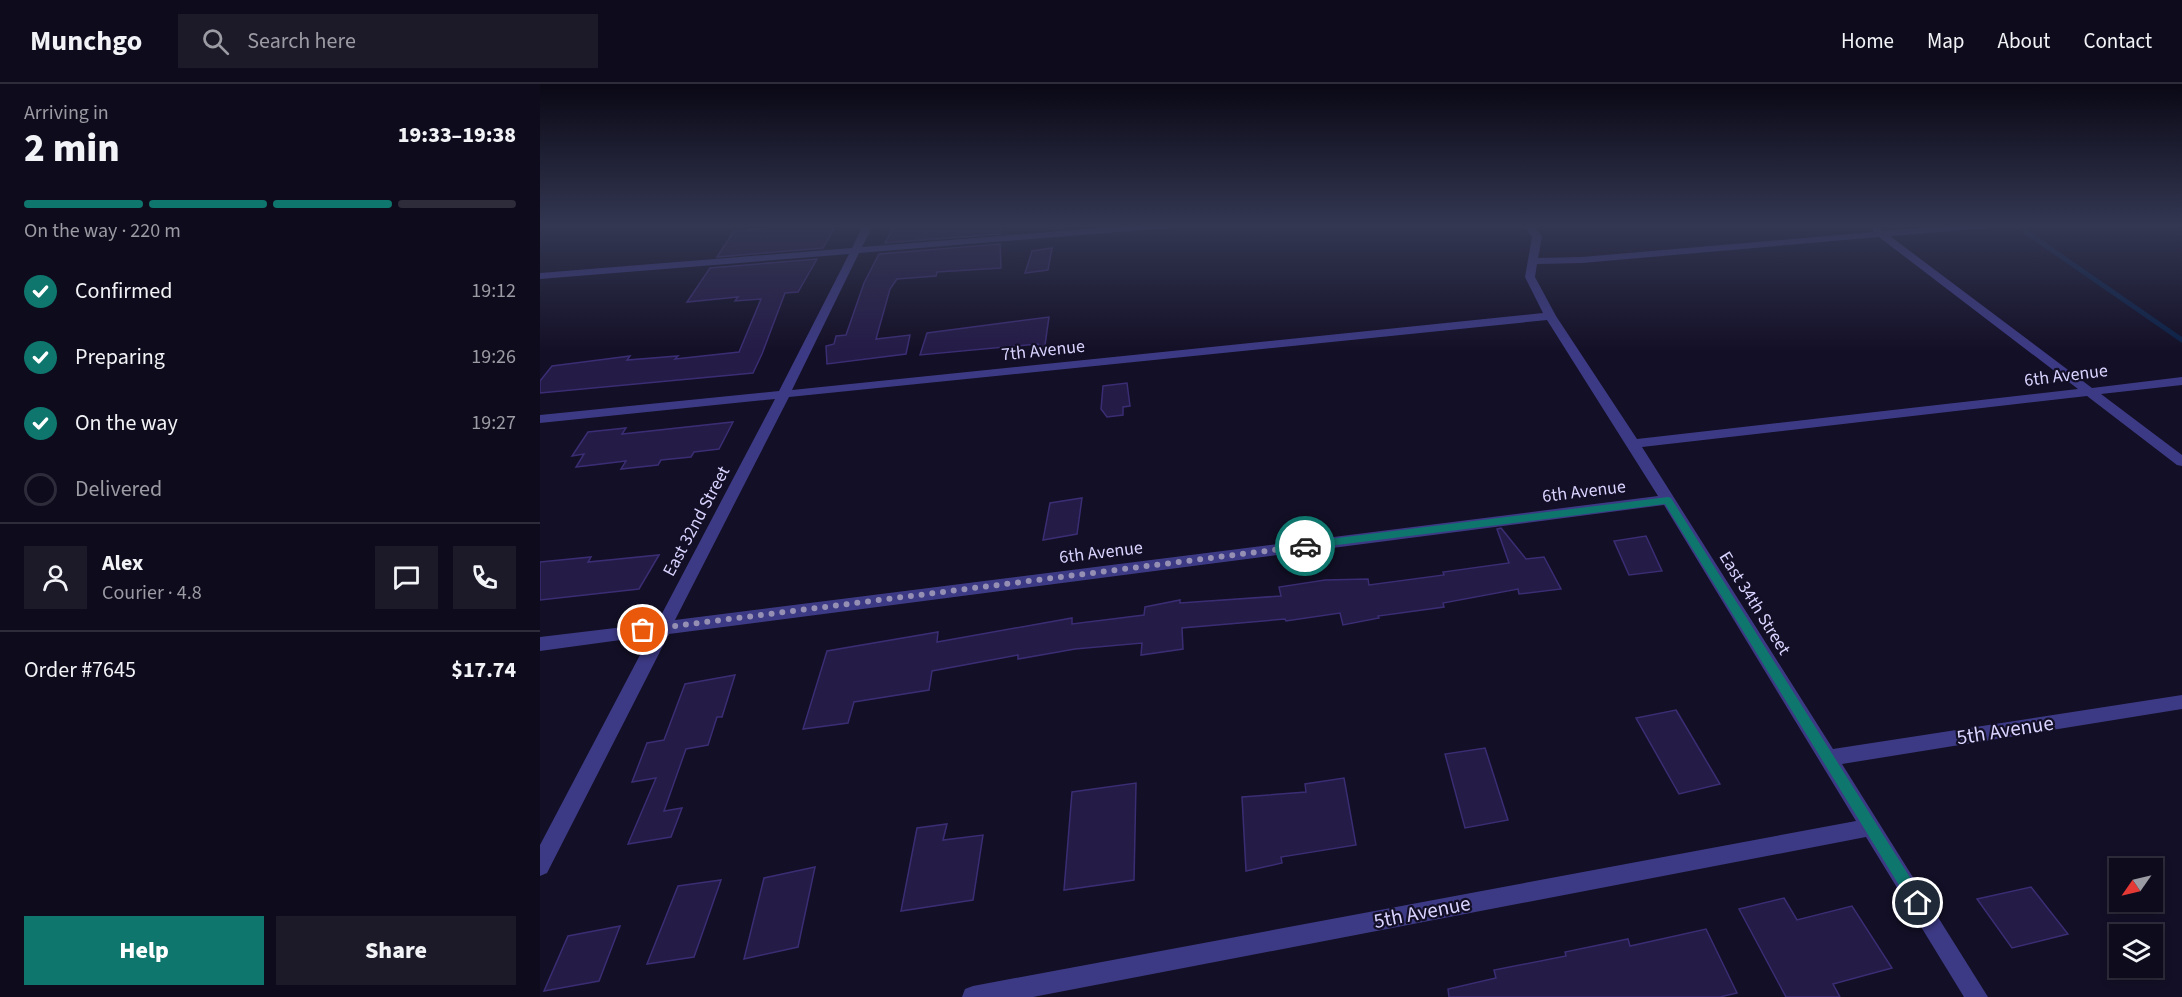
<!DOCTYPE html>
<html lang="en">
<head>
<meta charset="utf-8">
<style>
  body { margin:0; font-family:"Source Sans 3",sans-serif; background:#1c1929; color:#f1f3f6; height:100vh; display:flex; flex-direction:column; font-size:22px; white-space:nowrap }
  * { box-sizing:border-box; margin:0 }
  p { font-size:20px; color:#9b9ba3 }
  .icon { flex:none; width:33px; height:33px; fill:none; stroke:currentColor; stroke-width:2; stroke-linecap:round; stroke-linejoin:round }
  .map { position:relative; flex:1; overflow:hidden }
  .side { display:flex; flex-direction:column; background:#0e0b1c; width:540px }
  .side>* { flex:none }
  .needle { width:39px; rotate:236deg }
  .tools { position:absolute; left:1569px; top:774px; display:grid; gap:12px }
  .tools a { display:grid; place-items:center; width:54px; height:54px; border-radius:0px; background:#0e0b1c; box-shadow:0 3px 9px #0003,0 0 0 2px #2e2b3b; font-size:30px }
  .pin { position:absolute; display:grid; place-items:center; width:51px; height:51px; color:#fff; margin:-26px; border:3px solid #fff; border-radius:50%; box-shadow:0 2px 6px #0007 }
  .courier { position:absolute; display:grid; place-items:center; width:60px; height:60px; margin:-30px; border:4px solid #0f766e; border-radius:50%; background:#fff; color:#222; box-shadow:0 2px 8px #0007 }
  .overview em { font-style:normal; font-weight:800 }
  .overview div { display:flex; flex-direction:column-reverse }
  .overview { display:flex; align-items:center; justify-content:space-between; height:102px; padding:0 24px }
  h1 { font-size:39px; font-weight:800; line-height:45px }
  .bar { display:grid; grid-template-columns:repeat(4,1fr); gap:9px 6px; align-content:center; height:72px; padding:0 24px }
  .bar i { height:8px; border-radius:4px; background:#2e2b3b }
  .bar .active { background:#0f766e }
  .bar p { grid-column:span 4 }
  .line { display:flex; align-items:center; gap:15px; padding:0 24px; border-top:2px solid #2e2b3b }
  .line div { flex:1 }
  .round { display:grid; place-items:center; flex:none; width:63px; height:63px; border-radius:0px; background:#1c1929 }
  ol { padding:0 24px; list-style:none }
  li { display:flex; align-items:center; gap:18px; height:66px }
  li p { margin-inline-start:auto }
  li .icon { padding:6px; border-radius:50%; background:#0f766e; color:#fff; stroke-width:4 }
  li:last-child { color:#9b9ba3 }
  li i { width:33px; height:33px; border:3px solid #2e2b3b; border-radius:50% }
  .primary-button { display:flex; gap:12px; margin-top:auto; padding:12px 24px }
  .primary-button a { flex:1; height:69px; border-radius:0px; background:#0f766e; color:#fff; font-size:24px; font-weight:800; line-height:69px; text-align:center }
  .primary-button a+a { background:#1c1929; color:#f1f3f6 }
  header { display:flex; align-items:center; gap:36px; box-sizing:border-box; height:84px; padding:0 30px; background:#0e0b1c; border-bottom:2px solid #2e2b3b }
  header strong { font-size:28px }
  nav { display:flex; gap:33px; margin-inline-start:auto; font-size:21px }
  .search { width:420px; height:54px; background:#1c1929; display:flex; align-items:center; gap:15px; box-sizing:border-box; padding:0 21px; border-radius:0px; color:#9b9ba3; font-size:22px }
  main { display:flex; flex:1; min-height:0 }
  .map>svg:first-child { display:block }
</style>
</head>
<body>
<header>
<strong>Munchgo</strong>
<div class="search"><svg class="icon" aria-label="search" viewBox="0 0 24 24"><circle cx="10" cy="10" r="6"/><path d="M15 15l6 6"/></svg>Search here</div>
<nav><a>Home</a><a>Map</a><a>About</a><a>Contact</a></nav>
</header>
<main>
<section class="side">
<div class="overview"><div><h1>2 min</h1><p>Arriving in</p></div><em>19:33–19:38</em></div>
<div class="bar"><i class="active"></i><i class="active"></i><i class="active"></i><i></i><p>On the way · 220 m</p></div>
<ol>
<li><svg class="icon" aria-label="check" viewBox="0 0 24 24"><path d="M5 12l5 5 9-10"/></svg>Confirmed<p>19:12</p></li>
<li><svg class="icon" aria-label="check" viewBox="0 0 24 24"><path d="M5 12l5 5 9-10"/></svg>Preparing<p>19:26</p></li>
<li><svg class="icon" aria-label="check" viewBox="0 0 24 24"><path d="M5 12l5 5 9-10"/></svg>On the way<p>19:27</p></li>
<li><i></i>Delivered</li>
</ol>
<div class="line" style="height:108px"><a class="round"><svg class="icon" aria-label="person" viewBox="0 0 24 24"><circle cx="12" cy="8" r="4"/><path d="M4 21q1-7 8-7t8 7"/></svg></a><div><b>Alex</b><p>Courier · 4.8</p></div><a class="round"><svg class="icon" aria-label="chat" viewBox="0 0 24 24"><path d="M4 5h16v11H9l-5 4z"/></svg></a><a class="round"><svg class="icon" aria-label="phone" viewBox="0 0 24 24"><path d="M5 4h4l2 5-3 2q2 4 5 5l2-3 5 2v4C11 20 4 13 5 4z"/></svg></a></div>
<div class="line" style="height:78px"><div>Order #7645</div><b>$17.74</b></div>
<div class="primary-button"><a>Help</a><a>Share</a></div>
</section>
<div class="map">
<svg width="1642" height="913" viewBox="0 0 1642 913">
  <rect width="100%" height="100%" fill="#130f26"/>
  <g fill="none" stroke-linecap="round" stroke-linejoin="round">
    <polyline stroke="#0c2248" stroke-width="5" points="1486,148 1642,256"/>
  </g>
  <g fill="#241b47" stroke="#3b2d73" stroke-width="1.5">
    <polygon points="267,141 296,141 283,164 177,173 194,147"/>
    <polygon points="355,141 460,141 460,150 345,159"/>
    <polygon points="460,160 461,184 397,188 396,192 357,195 350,205 336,255 370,251 366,270 287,280 286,262 294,260 296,252 306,251 324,199 339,170"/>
    <polygon points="512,164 508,186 485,189 492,167"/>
    <polygon points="277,175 258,208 245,209 222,270 213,289 0,309 0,297 12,282 90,272 87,276 138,272 135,275 199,268 221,215 195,217 198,213 147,218 170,184"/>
    <polygon points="509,233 504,268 498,260 380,271 387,249"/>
    <polygon points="587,299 590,322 583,323 583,331 567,333 561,325 563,302"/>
    <polygon points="193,338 179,365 154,368 151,373 121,376 118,381 81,385 86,377 36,383 44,370 32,372 48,348 86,344 82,350"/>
    <polygon points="542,414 537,450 503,456 510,419"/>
    <polygon points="961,444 986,475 1004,473 1021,505 979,510 978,505 903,519 904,523 838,532 839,534 803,541 800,529 746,537 745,535 642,544 643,565 601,571 602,559 535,565 478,575 478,571 392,587 389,606 314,618 308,639 263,645 287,567 398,548 397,558 532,534 532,540 604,531 605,523 640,516 640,519 741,512 739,503 785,496 828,495 829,501 904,491 903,488 969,479 957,445"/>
    <polygon points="1106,452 1122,487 1089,491 1074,457"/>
    <polygon points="119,471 99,505 0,516 0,478 51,473 48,478"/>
    <polygon points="195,591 182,633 177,633 168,661 146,665 124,727 142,724 131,753 88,760 116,694 92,698 107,659 124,656 145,600"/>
    <polygon points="1136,626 1180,700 1139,710 1096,634"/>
    <polygon points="945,664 968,736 925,744 905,670"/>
    <polygon points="804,694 816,761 741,773 742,779 706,787 702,713 766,708 765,700"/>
    <polygon points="596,699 594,796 524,806 532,708"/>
    <polygon points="407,740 403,756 443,751 433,816 361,827 377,744"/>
    <polygon points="275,783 258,863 204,875 224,794"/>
    <polygon points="181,796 154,873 107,880 138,802"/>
    <polygon points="1491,803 1528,850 1472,864 1437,815"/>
    <polygon points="1244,814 1257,836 1312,822 1352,884 1293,900 1300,913 1246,913 1199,825"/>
    <polygon points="80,842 59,897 4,907 28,852"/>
    <polygon points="1166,845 1197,909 1180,913 909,913 908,905 956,894 954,886 1026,872 1025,868 1088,855 1090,862"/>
  </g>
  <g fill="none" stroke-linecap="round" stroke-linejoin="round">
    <path fill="#3d3a85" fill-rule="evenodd" d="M 323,141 L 333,141 L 322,163 L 596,141 L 632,141 L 627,144 L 319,169 L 252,306 L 1003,229 L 985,193 L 992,153 L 984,141 L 994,141 L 1002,153 L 998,174 L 1042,173 L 1333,148 L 1333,144 L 1336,143 L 1344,147 L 1418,141 L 1452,141 L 1447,144 L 1350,152 L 1552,304 L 1642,293 L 1642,301 L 1561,310 L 1642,371 L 1642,382 L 1637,381 L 1547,312 L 1102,363 L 1293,665 L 1642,611 L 1642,625 L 1302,680 L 1448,913 L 1424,913 L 1326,753 L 493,913 L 422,913 L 425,905 L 433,902 L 1316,737 L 1124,421 L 129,550 L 7,789 L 0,792 L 0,761 L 110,552 L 0,567 L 0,553 L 117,539 L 235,315 L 0,339 L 0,331 L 239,307 L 309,170 L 0,195 L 0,189 L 312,164 ZM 1339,153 L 1538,305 L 1097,355 L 1016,232 L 995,193 L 997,180 L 1042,179 ZM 1007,236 L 1118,412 L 135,536 L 249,313 Z"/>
  </g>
  <linearGradient id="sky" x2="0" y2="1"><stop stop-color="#0a0815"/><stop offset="0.53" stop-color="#333752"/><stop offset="1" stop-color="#333752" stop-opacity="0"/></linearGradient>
  <rect width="1642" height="268" fill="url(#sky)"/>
  <polygon fill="#0f766e" points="1128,413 1131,414 1383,814 1385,819 1383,824 1378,825 1373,824 1125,420 765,465 760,462 765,458"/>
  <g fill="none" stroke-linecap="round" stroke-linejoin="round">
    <polyline stroke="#948fb3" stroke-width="6" stroke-dasharray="0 10.8" points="103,546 765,462"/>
  </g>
  <g text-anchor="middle" stroke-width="4.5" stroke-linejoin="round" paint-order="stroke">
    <g font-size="18" fill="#d9d4ff" stroke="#130f26">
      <text transform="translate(503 266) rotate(-6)" y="6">7th Avenue</text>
      <text transform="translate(1526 291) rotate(-7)" y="6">6th Avenue</text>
      <text transform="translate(1044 407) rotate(-7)" y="6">6th Avenue</text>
      <text transform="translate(156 437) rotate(-62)" y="6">East 32nd Street</text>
      <text transform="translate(561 468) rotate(-7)" y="6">6th Avenue</text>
      <text transform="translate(1215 519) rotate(58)" y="6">East 34th Street</text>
    </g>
    <g font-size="21" fill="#d9d4ff" stroke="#130f26">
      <text transform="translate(1465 646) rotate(-9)" y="7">5th Avenue</text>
      <text transform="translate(882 828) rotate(-11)" y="7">5th Avenue</text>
    </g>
  </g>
</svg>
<div class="tools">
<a><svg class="needle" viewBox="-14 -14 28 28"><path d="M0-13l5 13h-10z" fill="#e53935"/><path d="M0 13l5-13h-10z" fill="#9b9ba3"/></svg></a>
<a><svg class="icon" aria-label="layers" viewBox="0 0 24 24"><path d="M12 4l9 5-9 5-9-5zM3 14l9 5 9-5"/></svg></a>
</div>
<div class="pin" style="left:103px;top:546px;background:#ea580c"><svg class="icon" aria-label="bag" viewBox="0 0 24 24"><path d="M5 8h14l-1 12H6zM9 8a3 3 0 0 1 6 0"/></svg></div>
<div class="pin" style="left:1378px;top:819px;background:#1f2937"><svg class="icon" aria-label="home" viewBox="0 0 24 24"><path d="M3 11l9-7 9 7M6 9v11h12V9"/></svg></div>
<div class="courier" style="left:765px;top:462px"><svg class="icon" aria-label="car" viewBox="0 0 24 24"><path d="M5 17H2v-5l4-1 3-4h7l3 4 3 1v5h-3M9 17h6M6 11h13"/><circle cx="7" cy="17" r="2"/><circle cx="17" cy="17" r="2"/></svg></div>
</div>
</main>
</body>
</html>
